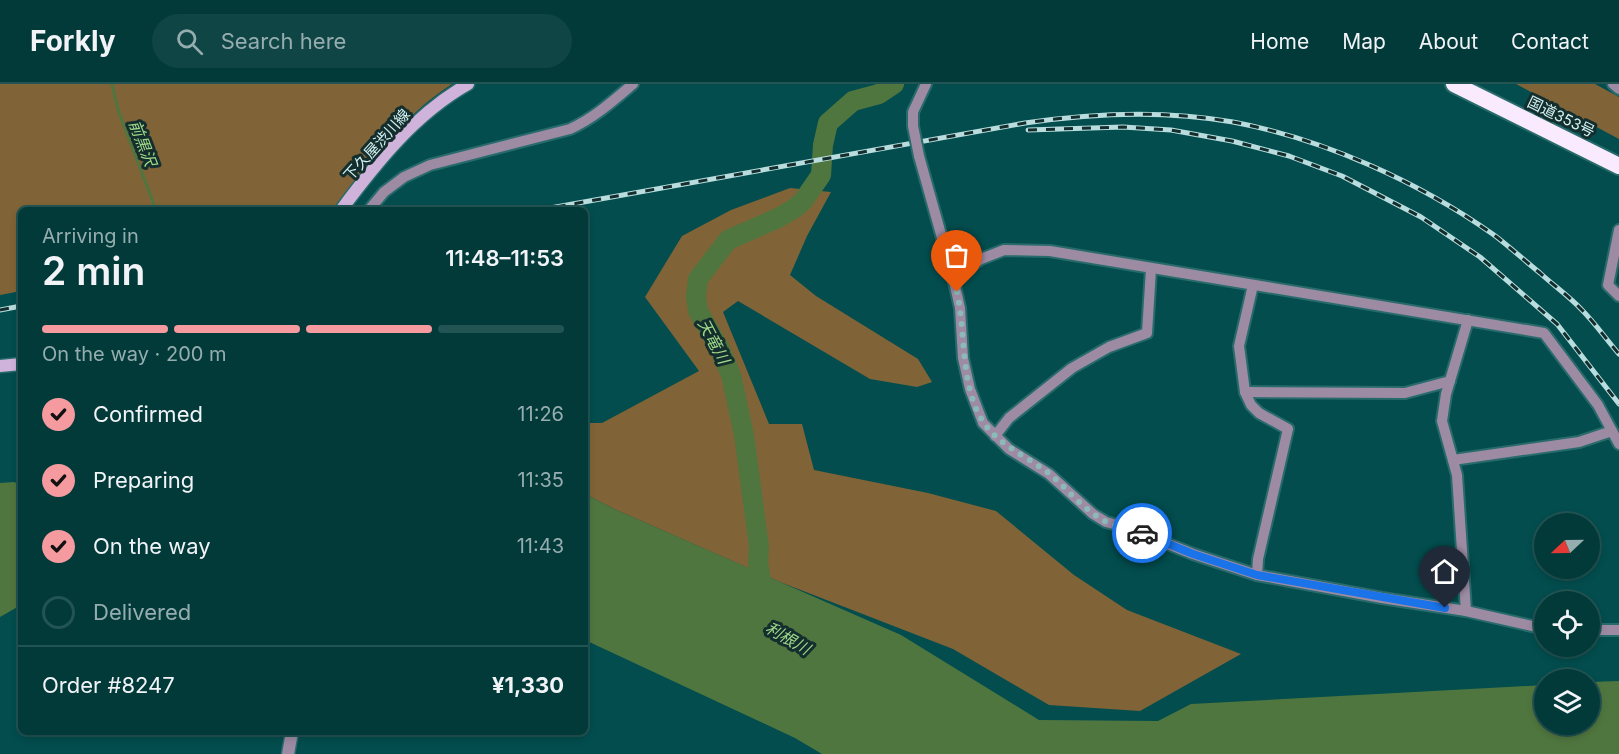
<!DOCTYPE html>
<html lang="en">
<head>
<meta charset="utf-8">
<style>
  body { margin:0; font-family:Inter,"Noto Sans JP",sans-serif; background:#104545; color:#f1f3f6; height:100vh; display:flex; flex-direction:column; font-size:22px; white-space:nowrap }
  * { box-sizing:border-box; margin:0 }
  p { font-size:20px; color:#96adaf }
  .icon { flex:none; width:33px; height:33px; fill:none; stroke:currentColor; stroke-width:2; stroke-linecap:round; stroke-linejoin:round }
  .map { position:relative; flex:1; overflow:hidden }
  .side { position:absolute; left:18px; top:123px; width:570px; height:528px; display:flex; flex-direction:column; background:#023a3a; border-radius:9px; box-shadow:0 3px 9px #0003,0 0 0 2px #235454 }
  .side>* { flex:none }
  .needle { width:39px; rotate:248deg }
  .buttons { position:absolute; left:1534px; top:429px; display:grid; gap:12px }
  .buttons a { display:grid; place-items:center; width:66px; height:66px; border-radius:50%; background:#023a3a; box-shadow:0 3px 9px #0003,0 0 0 2px #235454; font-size:30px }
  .pin { position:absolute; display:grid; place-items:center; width:51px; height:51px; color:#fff; margin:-62px -26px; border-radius:50% 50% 50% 0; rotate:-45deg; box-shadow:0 0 6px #0007 }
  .pin .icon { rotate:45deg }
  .courier { position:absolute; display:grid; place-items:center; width:60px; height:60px; margin:-30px; border:4px solid #1a73e8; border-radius:50%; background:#fff; color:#222; box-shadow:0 2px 8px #0007 }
  .headline em { font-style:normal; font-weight:600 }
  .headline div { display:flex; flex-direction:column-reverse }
  .headline { display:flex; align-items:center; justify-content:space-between; height:102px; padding:0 24px }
  h1 { font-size:39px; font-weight:600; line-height:45px }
  .bar { display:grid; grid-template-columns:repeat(4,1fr); gap:9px 6px; align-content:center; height:72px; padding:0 24px }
  .bar i { height:8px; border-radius:4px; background:#235454 }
  .bar .current { background:#f59b9f }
  .bar p { grid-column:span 4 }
  .line { display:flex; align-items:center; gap:15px; padding:0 24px; border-top:2px solid #235454 }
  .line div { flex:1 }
  ol { padding:0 24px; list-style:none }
  li { display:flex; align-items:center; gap:18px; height:66px }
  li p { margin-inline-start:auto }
  li .icon { padding:6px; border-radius:50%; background:#f59b9f; color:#111; stroke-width:4 }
  li:last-child { color:#96adaf }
  li i { width:33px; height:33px; border:3px solid #235454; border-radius:50% }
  header { display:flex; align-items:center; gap:36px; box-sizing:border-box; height:84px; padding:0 30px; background:#023a3a; border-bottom:2px solid #235454 }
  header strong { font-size:28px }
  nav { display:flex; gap:33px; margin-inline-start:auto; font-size:21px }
  .search { width:420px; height:54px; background:#104545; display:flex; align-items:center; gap:15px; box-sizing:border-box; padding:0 21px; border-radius:33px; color:#96adaf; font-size:22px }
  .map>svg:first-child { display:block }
</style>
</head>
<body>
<header>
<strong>Forkly</strong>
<div class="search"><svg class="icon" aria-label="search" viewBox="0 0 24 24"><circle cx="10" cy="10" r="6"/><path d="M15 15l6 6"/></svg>Search here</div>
<nav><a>Home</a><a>Map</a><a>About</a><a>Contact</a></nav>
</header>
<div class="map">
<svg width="1619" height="670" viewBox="0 0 1619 670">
  <rect width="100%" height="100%" fill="#034d4e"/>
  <g fill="#806437">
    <path d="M 0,0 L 452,0 C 402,32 369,80 332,126 L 21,126 L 21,207 L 0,211 Z"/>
    <polygon points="1516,0 1595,0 1619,13 1619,55"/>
    <polygon points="790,104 831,108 807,152 790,191 816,212 918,275 932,298 917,303 870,295 738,217 723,228 769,340 802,340 814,386 928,409 996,427 1074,491 1127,526 1241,570 1140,627 1049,621 953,565 780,498 614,425 585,410 585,339 602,339 699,287 645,213 682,152 731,126"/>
  </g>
  <g fill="#50763f">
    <polygon points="14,398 21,401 21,521 0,533 0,399"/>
    <polygon points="585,410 614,425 901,551 1039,636 1158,637 1191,620 1545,601 1545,640 1590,640 1590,598 1619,597 1619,670 822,670 795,654 585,556"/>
  </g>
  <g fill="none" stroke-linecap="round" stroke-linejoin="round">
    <polyline stroke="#50763f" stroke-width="3" points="112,0 118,26 156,126"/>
    <polyline stroke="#50763f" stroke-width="20" points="764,514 758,479 759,463 744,351 731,291 720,265 698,227 696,213 698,195 728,156 780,133 795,124 803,117 821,91 823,61 828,39 853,17 879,10 894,0"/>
    <g stroke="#296b6c" stroke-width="14">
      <g id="minor">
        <polyline points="1613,0 1619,5"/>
        <polyline points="913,42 913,28 926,0"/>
        <polyline points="919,72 953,193 960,224 963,274 970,305 983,339 1009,365 1049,390 1093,430 1106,438 1128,444 1193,470 1257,491 1382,514 1466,527 1545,545"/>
        <path d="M 369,126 L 384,108 L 404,93 L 430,81 L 570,45 C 594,34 613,17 633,0"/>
        <polyline points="1619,146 1608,201 1619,212"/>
        <polyline points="953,193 981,175 1004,166 1050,167 1544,249 1598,321 1619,360"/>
        <polyline points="1253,201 1239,262 1245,308 1251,321 1259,329 1288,345 1258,475 1257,491"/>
        <polyline points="1245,308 1405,309 1450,297"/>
        <polyline points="995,352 1009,334 1072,284 1109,263 1147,249 1151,185"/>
        <polyline points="1453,376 1579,358 1612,347"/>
        <polyline points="1466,527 1457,391 1442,337 1446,310 1468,236"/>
        <polyline points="1590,546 1619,546"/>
      </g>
    </g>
    <g stroke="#296b6c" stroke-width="15">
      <polyline id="tertiary" points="288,670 292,648"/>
    </g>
    <g stroke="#296b6c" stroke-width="15">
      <g id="secondary">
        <path d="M 341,126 C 377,78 415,30 468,0"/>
        <polyline points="0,282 21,280"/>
      </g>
    </g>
    <g stroke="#296b6c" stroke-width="20">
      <polyline id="trunk" points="1454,0 1619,82"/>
    </g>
    <use href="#minor" stroke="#9d8ba4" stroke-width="10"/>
    <use href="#tertiary" stroke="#9d8ba4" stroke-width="12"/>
    <use href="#secondary" stroke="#d0b3db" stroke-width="12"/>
    <use href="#trunk" stroke="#f9eafe" stroke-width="16"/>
    <g stroke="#b9ddde" stroke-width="5">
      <g id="rail">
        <polyline points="1028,46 1123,43 1171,46 1232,57 1289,72 1342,92 1421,133 1480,173 1557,240 1619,320"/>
        <path d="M 539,126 L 1025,39 C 1093,29 1165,26 1233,38 C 1324,55 1419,98 1494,151 C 1510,163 1525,177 1540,189 C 1553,201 1569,212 1581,225 C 1595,239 1606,255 1619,270"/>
        <polyline points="0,226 21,222"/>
      </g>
    </g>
    <use href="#rail" stroke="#142e2e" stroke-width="3" stroke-dasharray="9" stroke-linecap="butt"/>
    <g stroke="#296b6c" stroke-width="14" stroke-linecap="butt">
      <polyline id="minor-bridge" points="913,42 919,72"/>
    </g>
    <use href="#minor-bridge" stroke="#9d8ba4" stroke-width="10"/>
  </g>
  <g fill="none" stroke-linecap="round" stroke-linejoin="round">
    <path stroke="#8cb9ba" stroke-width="6" stroke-dasharray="0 10.8" d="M 957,208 C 965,246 961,285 975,322 C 989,359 1022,368 1051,391 C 1068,406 1083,425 1103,436 C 1114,443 1129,444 1142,449"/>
    <polyline stroke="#1a73e8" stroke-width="8" points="1142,449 1193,470 1257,491 1445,524"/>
  </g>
  <g text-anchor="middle" stroke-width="6" stroke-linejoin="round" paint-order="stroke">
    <g font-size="15" fill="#d5f3f4" stroke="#142e2e">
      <text transform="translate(1561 33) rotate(26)" y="5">国道353号</text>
      <text transform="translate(377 61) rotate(-48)" y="5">下久屋渋川線</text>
    </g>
    <g font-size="16" font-style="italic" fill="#9fd888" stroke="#142e2e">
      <text transform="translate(143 59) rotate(69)" y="6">前黒沢</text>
      <text transform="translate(714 257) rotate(62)" y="6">天竜川</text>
      <text transform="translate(788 554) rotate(30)" y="6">利根川</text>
    </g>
  </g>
</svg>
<div class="buttons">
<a><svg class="needle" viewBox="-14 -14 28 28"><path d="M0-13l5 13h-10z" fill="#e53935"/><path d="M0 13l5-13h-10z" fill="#96adaf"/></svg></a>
<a><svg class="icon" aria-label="locate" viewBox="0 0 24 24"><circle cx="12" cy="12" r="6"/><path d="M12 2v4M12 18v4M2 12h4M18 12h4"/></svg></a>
<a><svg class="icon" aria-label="layers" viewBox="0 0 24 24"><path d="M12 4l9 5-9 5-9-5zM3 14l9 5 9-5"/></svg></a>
</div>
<div class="pin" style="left:957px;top:208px;background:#ea580c"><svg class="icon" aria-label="bag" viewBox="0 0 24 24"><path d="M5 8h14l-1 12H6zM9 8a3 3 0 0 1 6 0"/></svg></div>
<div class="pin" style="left:1445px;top:524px;background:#1f2937"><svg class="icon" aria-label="home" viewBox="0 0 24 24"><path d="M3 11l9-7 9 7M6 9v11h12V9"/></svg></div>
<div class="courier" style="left:1142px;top:449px"><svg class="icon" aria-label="car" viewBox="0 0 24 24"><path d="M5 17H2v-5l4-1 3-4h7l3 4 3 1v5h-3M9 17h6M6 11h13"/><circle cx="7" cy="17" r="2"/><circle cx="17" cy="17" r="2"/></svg></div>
<section class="side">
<div class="headline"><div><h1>2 min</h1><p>Arriving in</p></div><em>11:48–11:53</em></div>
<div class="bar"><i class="current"></i><i class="current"></i><i class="current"></i><i></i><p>On the way · 200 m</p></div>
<ol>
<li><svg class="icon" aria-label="check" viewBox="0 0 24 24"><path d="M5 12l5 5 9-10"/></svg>Confirmed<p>11:26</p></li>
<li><svg class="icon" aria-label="check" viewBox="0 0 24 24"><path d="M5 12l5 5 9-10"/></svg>Preparing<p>11:35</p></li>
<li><svg class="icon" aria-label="check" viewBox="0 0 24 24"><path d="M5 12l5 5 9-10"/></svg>On the way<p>11:43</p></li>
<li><i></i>Delivered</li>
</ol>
<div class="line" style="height:78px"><div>Order #8247</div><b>¥1,330</b></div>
</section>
</div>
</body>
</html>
